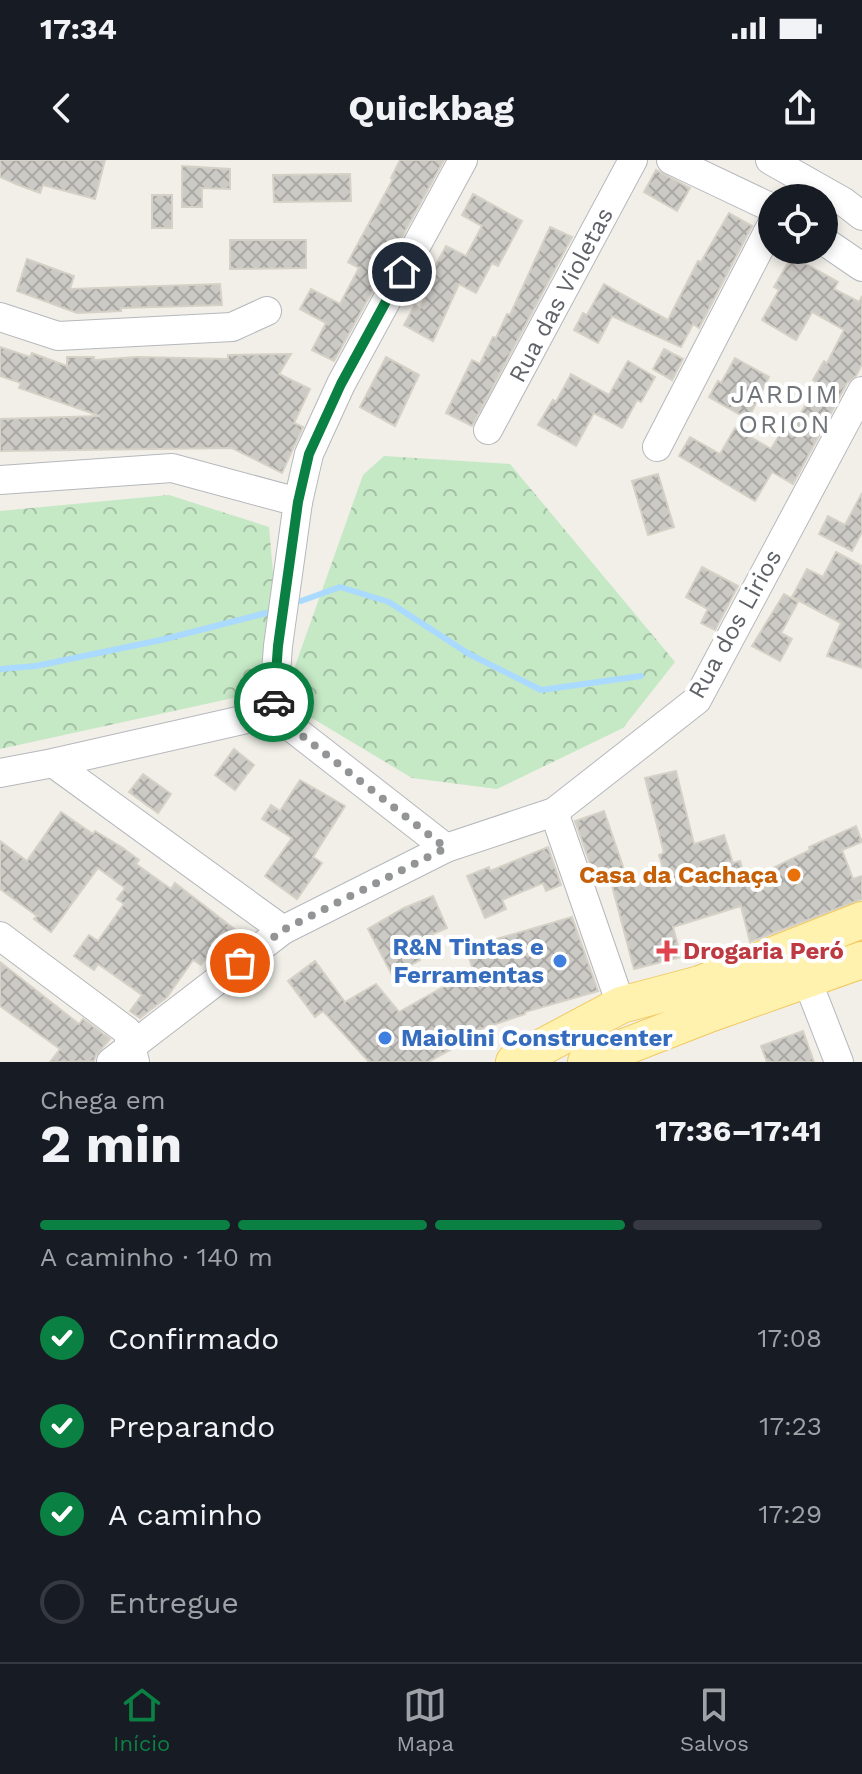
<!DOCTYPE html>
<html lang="pt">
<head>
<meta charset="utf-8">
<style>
  body { margin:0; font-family:"Work Sans",sans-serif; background:#20242c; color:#f1f3f6; height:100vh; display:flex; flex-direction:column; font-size:30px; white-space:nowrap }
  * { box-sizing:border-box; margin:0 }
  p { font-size:26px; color:#9ea1a6 }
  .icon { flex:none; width:44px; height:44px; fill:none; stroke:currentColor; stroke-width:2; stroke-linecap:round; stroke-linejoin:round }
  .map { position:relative; height:902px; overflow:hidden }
  .side { display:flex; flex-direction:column; background:#171b24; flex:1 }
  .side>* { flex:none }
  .fabs { position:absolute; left:758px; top:24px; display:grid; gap:16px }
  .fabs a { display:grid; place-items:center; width:80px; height:80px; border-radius:50%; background:#171b24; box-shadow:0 4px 12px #0003; font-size:40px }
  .pin { position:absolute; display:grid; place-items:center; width:68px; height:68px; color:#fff; margin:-34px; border:4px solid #fff; border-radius:50%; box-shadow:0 2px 8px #0007 }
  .courier { position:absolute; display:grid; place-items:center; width:80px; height:80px; margin:-40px; border:6px solid #0b8043; border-radius:50%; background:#fff; color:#222; box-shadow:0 2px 10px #0007 }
  .head em { font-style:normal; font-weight:700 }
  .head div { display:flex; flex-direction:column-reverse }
  .head { display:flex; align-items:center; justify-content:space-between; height:136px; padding:0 40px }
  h1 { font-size:52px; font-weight:700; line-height:60px }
  .bar { display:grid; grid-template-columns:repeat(4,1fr); gap:12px 8px; align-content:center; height:96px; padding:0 40px }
  .bar i { height:10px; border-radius:6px; background:#363941 }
  .bar .selected { background:#0b8043 }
  .bar p { grid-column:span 4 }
  ol { padding:0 40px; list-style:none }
  li { display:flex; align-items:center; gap:24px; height:88px }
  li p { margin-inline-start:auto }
  li .icon { padding:8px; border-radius:50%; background:#0b8043; color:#fff; stroke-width:4 }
  li:last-child { color:#9ea1a6 }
  li i { width:44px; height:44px; border:4px solid #363941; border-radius:50% }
  .status { display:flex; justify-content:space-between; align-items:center; height:56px; padding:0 40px; background:#171b24; direction:ltr }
  .status svg { height:22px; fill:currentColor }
  header { display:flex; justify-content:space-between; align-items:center; height:104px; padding:0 40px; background:#171b24; font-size:36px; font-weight:700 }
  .dock { display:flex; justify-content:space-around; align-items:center; height:112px; border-top:2px solid #363941; background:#171b24; font-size:22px; color:#9ea1a6 }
  .dock a { display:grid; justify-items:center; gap:4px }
  .dock .selected { color:#0b8043 }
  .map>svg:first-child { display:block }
</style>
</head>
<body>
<div class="status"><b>17:34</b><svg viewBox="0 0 49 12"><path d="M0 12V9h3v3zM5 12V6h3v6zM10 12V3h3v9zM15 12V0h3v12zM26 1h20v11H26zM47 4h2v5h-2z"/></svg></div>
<header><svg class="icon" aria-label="back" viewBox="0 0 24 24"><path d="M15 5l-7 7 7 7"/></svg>Quickbag<svg class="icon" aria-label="share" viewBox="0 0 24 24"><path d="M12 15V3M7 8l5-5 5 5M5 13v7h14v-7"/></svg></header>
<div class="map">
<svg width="862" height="902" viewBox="0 0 862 902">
  <defs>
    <pattern id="forest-crowns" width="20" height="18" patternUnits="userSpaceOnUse" patternTransform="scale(2)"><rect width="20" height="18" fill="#c5e8c5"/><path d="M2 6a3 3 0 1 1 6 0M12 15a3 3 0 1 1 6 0" fill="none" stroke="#a3c0a4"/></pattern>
    <pattern id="building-cross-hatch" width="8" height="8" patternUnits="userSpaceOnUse" patternTransform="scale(2)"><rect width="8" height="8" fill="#cccac5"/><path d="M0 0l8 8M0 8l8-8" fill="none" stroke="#a9a8a4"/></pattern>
  </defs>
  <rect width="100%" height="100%" fill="#f1efe8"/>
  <g fill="url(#forest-crowns)">
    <polygon points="384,296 510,304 675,502 623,568 497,629 412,618 307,555 293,512 363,315"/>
    <polygon points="169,335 269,367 274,424 260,532 0,589 0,351"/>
  </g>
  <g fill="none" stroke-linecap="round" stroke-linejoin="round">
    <g stroke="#aadaff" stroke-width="6">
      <polyline points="301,441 340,427 389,442 469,494 541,530 641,516"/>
      <polyline points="0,509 36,506 161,480 266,453"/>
    </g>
  </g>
  <g fill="url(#building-cross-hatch)" stroke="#d6d1c6" stroke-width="2">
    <polygon points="0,0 105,0 95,39 43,25 40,33 16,24 0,17"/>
    <polygon points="400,0 444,0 334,201 312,190 326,163 300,149 311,129 340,144 359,108 348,102 393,19 391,18"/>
    <polygon points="182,6 230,9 230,29 202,28 202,47 182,47"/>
    <polygon points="656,10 690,28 677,51 644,32"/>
    <polygon points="350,14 351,41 274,42 273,15"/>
    <polygon points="473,34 522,61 498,106 492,103 476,133 459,124 433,181 404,165 415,145 420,148 436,112 433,110 446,86 466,96 482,66 462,55"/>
    <rect x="152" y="35" width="20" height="33"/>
    <polygon points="729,53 752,66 699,168 693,164 681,187 612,156 598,183 574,170 583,153 587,155 604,124 668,160 698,101 701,102"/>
    <polygon points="550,67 572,77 472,266 446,253 472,200 480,204 493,177 496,178 507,154 510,155"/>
    <polygon points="230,80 306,80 306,108 230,109"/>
    <polygon points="792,96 838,122 834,129 859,142 862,136 862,204 856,216 847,223 793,324 772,312 755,341 679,296 690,277 720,294 735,268 771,289 790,258 796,262 818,223 813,220 824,201 827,203 844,170 812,152 796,180 762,160 779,130 774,127"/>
    <polygon points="27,99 74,116 70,129 220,124 222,145 121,148 121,151 77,153 17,131"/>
    <polygon points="0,187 30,197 32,193 67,206 67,197 94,197 94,200 137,197 228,199 228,195 291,194 279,214 310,229 294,263 303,267 282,313 232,288 0,291 0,259 100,256 19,228 21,223 0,216"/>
    <polygon points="664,189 683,199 672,220 653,209"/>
    <polygon points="386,197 419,215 395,266 360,247"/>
    <polygon points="735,198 769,217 748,259 709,237 718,221 721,223"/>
    <polygon points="628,201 655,217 641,242 637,240 622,268 594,253 576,286 538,265 553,240 556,242 571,214 609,235"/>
    <polygon points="658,314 674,367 648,375 632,321"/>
    <polygon points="862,333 862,372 852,391 819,374 828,356 845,365"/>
    <polygon points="836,392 862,406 862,508 827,496 841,463 792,437 807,409 823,417"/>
    <polygon points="702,407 738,426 715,470 701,463 708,449 686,437"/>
    <polygon points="784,434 798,442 781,473 792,479 780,501 752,486"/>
    <polygon points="234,589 254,605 235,630 215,615"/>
    <polygon points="676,611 694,684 724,675 733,703 740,701 746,721 810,690 809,687 856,666 862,682 842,690 853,719 862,716 862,739 750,782 741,746 673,767 681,797 634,809 610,718 597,723 575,661 604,651 629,724 665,714 659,695 664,693 645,618"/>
    <polygon points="143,614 171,634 158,653 129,632"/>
    <polygon points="300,620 345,646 313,697 322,703 297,739 265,716 292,678 262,659 271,645 280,651"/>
    <polygon points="61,652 93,674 95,671 123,688 139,700 136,704 171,729 175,723 242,775 229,790 218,782 201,805 193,800 167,837 140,858 130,851 142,835 98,804 94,810 74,796 89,775 98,781 124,744 117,739 125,728 98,708 51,772 34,759 37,756 0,729 0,681 27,701"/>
    <polygon points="548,687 561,725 546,731 543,723 502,740 506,749 485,758 467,716 489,707 490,711"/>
    <polygon points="433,736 447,768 412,783 420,800 392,815 368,769 404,748"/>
    <polygon points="572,757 598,831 525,852 525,854 469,873 472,878 428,902 369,902 323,851 315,857 288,821 315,801 345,842 376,824 399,852 473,810 466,788"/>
    <polygon points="0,802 79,864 83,859 110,879 96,895 94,901 50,902 60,889 0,846"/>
    <polygon points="803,871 814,902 767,902 761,886"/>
  </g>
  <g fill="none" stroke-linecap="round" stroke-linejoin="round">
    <g stroke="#b5b8bc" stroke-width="30">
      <g id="minor">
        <polyline points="671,0 772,48"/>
        <polyline points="770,0 844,42 862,56"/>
        <polyline points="824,81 862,107"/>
        <polyline points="0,157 58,176 232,167 267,151"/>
        <polyline points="488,270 633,0"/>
        <polyline points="657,287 772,64"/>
        <polyline points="0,320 172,308 298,342"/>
        <polyline points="273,553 278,486 298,342 309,294 341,224 463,0"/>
        <polyline points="273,553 446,688"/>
        <polyline points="53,603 283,770"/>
        <polyline points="0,613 53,603 273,553"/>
        <polyline points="554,652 621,845"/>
        <polyline points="0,776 127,871 135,902"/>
        <polyline points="807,820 839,902"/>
        <polyline points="111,902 283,770 446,688 554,652 697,540 862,231"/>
      </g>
    </g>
    <g stroke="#f2c960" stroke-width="38">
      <g id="major">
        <polyline points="514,902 621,845 700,824 862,760"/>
        <polyline points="586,902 709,854 862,800"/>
      </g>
    </g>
    <use href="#minor" stroke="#fff" stroke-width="28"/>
    <use href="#major" stroke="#fff2af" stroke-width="36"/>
  </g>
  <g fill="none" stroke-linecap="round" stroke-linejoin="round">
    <polyline stroke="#929495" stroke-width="8" stroke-dasharray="0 14.4" points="240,803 283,770 446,688 273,553 274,542"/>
    <polyline stroke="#0b8043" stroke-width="10" points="274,542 278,486 298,342 309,294 341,224 402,112"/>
  </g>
  <circle fill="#e8710a" stroke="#fff" stroke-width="3" cx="794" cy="715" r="8"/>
  <path fill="#e0444e" stroke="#fff" stroke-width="3" d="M663 779h8v8h8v8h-8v8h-8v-8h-8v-8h8z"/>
  <g fill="#3f7fe0" stroke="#fff" stroke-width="3">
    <circle cx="560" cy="801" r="8"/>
    <circle cx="385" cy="878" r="8"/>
  </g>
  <g text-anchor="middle" stroke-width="8" stroke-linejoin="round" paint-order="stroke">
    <g font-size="24" fill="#5f6368" stroke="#fff">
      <text transform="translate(561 135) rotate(-62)" y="8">Rua das Violetas</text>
      <text transform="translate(735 464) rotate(-61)" y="8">Rua dos Lirios</text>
    </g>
    <g font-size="24" font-weight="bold" fill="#c56008" stroke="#fff" text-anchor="end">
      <text x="778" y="723">Casa da Cachaça</text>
    </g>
    <g font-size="24" font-weight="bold" fill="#366cbe" stroke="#fff" text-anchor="end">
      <text x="544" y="795">R&amp;N Tintas e<tspan x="544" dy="28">Ferramentas</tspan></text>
      <text x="401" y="886" text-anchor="start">Maiolini Construcenter</text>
    </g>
    <g font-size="24" font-weight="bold" fill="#be3a42" stroke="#fff" text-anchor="start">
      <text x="683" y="799">Drogaria Peró</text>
    </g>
    <g font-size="26" letter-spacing="2" fill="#70757a" stroke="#fff">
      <text x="785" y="243">JARDIM<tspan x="785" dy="30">ORION</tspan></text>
    </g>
  </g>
</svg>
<div class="fabs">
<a><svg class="icon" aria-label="locate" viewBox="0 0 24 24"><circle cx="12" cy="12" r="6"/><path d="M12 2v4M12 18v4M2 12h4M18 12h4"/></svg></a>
</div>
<div class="pin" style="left:240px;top:803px;background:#ea580c"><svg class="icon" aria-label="bag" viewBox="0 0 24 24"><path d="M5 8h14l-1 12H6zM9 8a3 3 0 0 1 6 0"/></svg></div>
<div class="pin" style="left:402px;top:112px;background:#1f2937"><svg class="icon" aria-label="home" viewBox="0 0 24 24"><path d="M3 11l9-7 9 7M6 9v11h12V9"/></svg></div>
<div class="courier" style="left:274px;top:542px"><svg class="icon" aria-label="car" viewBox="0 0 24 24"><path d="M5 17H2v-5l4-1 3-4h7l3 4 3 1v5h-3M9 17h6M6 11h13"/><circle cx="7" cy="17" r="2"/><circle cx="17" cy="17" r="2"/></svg></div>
</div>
<section class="side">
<div class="head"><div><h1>2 min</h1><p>Chega em</p></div><em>17:36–17:41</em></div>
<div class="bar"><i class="selected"></i><i class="selected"></i><i class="selected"></i><i></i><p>A caminho · 140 m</p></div>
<ol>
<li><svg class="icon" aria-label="check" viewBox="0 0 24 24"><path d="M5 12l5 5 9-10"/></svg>Confirmado<p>17:08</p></li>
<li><svg class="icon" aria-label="check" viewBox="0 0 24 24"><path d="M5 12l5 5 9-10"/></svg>Preparando<p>17:23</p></li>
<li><svg class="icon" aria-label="check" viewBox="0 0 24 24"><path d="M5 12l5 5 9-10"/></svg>A caminho<p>17:29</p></li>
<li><i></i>Entregue</li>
</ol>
</section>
<nav class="dock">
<a class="selected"><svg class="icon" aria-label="home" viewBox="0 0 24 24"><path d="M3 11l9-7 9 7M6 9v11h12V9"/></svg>Início</a>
<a><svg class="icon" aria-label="map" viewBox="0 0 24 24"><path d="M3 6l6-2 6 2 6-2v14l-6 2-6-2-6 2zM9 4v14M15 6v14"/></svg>Mapa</a>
<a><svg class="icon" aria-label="saved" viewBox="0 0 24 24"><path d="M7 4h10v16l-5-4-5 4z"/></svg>Salvos</a>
</nav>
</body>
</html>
